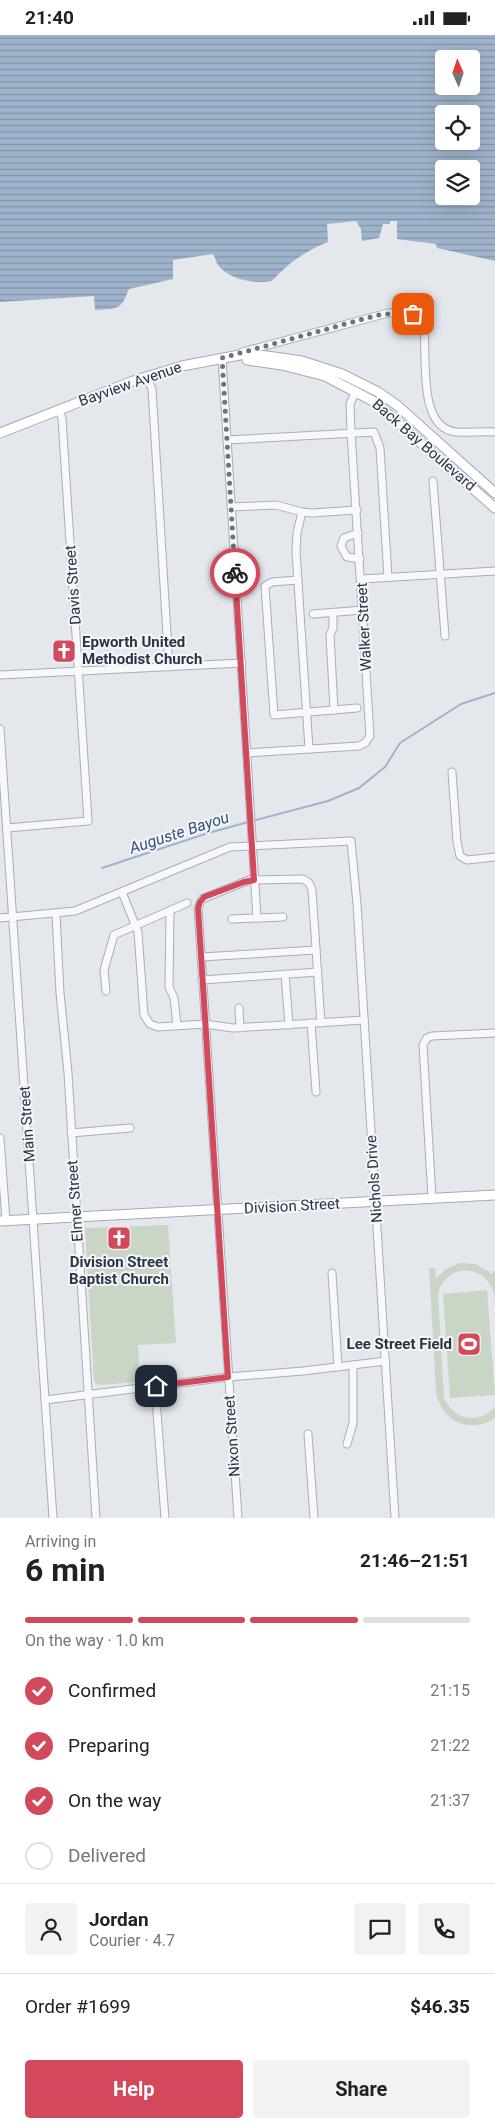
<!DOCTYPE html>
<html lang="en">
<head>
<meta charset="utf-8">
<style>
  body { margin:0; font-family:Roboto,sans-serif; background:#f2f2f2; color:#222; height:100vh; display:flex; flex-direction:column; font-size:19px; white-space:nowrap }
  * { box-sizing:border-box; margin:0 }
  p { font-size:16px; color:#767676 }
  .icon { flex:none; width:28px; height:28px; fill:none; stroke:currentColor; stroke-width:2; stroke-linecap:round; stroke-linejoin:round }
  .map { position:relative; height:1483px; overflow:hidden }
  .details { display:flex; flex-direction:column; background:#fff; flex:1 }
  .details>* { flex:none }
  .needle { width:32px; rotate:357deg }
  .fabs { position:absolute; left:435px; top:15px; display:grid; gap:10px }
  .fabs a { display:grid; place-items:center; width:45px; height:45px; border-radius:5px; background:#fff; box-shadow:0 5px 20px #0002; font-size:25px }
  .pin { position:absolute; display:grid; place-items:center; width:42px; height:42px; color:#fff; margin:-21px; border-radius:10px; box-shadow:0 2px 8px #0006 }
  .courier { position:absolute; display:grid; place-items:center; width:50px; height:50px; margin:-25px; border:4px solid #d1495b; border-radius:50%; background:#fff; color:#222; box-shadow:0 1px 6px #0007 }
  .summary em { font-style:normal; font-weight:700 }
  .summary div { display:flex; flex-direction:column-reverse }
  .summary { display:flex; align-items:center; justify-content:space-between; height:85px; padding:0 25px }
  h1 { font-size:32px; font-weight:700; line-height:38px }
  .bar { display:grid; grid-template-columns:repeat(4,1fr); gap:8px 5px; align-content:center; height:60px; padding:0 25px }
  .bar i { height:6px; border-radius:4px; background:#e0e0e0 }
  .bar .active { background:#d1495b }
  .bar p { grid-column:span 4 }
  .line { display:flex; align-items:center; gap:12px; padding:0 25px; border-top:1px solid #e0e0e0 }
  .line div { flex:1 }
  .round { display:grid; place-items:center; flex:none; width:52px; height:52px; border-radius:5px; background:#f2f2f2 }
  ol { padding:0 25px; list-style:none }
  li { display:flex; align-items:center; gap:15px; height:55px }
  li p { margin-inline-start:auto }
  li .icon { padding:5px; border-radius:50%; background:#d1495b; color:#fff; stroke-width:4 }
  li:last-child { color:#767676 }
  li i { width:28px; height:28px; border:2px solid #e0e0e0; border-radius:50% }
  .primary-button { display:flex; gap:10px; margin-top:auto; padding:10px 25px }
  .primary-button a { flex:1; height:58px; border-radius:5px; background:#d1495b; color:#fff; font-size:20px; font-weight:700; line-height:58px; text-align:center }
  .primary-button a+a { background:#f2f2f2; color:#222 }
  .status { display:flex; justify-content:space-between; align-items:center; height:35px; padding:0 25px; background:#fff; direction:ltr }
  .status svg { height:14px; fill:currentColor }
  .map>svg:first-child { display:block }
</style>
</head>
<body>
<div class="status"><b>21:40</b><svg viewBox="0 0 49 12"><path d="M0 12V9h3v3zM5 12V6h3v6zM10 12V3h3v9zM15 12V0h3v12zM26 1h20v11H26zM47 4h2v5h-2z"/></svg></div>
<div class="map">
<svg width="495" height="1483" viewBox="0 0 495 1483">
  <defs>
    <pattern id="water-rules" width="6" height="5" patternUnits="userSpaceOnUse" patternTransform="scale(1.25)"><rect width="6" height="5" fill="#9fb4cc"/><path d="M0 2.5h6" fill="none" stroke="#8293a7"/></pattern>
  </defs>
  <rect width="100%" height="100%" fill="#e4e7ec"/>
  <g fill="#c9d6c5">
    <polygon points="168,1190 176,1308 138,1310 140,1347 98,1350 94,1346 85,1193"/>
    <path d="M 459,1228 L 476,1229 L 492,1239 L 493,1236 L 495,1236 L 495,1266 C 493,1230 448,1224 438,1258 L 444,1363 C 453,1385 479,1390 495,1372 L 495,1383 C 470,1400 441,1386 436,1357 L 429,1233 L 435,1233 L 436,1243 L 446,1234 Z"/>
    <polygon points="487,1255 495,1360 450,1363 443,1259"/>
  </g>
  <path fill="url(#water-rules)" fill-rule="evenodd" d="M 0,0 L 495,0 L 495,226 L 437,213 L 436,209 L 397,204 L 397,186 L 390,186 L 390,189 L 383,189 L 379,203 L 362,206 L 361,194 L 356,186 L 327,189 L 328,207 C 308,214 286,230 272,246 C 255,249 229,245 218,230 C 216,227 215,222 213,219 L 173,225 L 173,244 L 129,254 C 120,276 119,273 95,275 L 94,261 L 0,267 ZM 444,24 L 471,24 L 471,51 L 444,51 ZM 444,79 L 471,79 L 471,106 L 444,106 ZM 444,134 L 471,134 L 471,161 L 444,161 Z"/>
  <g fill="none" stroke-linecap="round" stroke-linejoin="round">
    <g stroke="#9fb4cc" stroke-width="2">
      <polyline points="252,786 328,766 359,753 385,732 400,708 461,669 495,658"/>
      <polyline points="102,833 205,799 248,787"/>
    </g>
    <g stroke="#a9aeb7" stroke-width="9">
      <g id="minor">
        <path d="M 242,317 L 388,278 L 405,277 L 413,279 L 421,286 L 424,296 C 427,325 418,393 456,397 C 469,398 482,396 495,397"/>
        <polyline points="224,322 222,323 257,883"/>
        <polyline points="146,341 152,354 169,632"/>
        <polyline points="227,405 374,397 380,413 388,542"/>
        <polyline points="433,446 445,601"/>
        <polyline points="231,472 276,470 302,477 312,478 357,475"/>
        <polyline points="302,477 297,498 296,517 309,714"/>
        <polyline points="358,498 344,503 341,511 347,522 360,524"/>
        <polyline points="362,544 495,536"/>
        <polyline points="298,545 272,547 265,551 274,680 357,673"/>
        <polyline points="333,578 333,593 330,600 334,675"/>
        <polyline points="313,579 363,575"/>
        <polyline points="0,640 242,628"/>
        <polyline points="0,694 53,1483"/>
        <polyline points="247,718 359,711 365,708 370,701 351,397 350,369 356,356"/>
        <polyline points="452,737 457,807 460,821 467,825 495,822"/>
        <polyline points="7,793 88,786 62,383 59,374"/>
        <polyline points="122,857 138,897 144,980 150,989 158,992 205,989 233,993 364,985"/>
        <polyline points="170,876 169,952 174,963 177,990"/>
        <polyline points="56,879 60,958 68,1038 96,1483"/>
        <polyline points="0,883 75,876 230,812 351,806 357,869 395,1483"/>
        <polyline points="232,884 283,882"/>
        <polyline points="201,922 316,915"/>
        <polyline points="285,939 289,990"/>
        <polyline points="202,945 318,937"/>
        <polyline points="106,956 104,935 114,900 187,868"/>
        <polyline points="239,973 240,993"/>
        <polyline points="311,988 316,1057"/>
        <polyline points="71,1098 130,1093"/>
        <polyline points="0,1103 6,1186"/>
        <polyline points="432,1163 423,1010 427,1003 432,1001 495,998"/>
        <polyline points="332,1238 338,1332"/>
        <polyline points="155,1351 165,1483"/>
        <polyline points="45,1365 228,1342 303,1336 386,1326"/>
        <polyline points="308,1399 314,1483"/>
        <polyline points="347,1409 353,1388 353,1330"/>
        <polyline points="238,1483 198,873 202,864 249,845 303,844 309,848 312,855 321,988"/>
      </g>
    </g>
    <g stroke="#a3abb8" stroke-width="11">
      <g id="major">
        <polyline points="247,325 282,330 325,341 373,366 495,473"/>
        <polyline points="0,398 133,346 182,331 245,319 267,321 302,326 342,339 378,357 398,371 495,458"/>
        <polyline points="0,1186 495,1160"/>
      </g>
    </g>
    <use href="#minor" stroke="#f7f8fa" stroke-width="7"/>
    <use href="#major" stroke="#fff" stroke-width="9"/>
  </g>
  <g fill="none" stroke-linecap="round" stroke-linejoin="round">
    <polyline stroke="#6c737f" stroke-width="5" stroke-dasharray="0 9" points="235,538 222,323 378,280 405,277 413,279"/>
    <polyline stroke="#d1495b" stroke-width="6" points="156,1351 228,1342 198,873 200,867 204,862 244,847 254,845 235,538"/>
  </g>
  <defs>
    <g id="church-square" transform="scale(1.25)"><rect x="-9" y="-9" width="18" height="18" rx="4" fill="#d1495b" stroke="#f4f6f9"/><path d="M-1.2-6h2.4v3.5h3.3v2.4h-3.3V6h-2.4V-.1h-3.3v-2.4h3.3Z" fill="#fff"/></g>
    <g id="stadium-square" transform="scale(1.25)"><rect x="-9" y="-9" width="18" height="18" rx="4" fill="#d1495b" stroke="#f4f6f9"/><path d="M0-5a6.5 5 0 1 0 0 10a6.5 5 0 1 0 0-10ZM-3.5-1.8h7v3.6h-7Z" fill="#fff"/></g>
  </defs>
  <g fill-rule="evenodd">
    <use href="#church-square" x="64" y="616"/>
    <use href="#church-square" x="119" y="1203"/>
    <use href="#stadium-square" x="469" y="1309"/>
  </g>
  <g text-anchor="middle" stroke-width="4" stroke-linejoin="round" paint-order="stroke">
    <g font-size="15" fill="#2b3445" stroke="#f4f6f9">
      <text transform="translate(130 349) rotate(-19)" y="5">Bayview Avenue</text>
      <text transform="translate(424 410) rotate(41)" y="5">Back Bay Boulevard</text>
      <text transform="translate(73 550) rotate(-94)" y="5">Davis Street</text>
      <text transform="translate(364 592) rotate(-93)" y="5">Walker Street</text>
      <text transform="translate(27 1089) rotate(-94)" y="5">Main Street</text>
      <text transform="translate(374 1144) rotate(-94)" y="5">Nichols Drive</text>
      <text transform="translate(75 1166) rotate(-94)" y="5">Elmer Street</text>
      <text transform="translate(292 1171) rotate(-3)" y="5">Division Street</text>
      <text transform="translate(232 1401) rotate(-94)" y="5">Nixon Street</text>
    </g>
    <g font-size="15" font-weight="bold" fill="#2b3445" stroke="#f4f6f9" text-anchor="start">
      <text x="82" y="612">Epworth United<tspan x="82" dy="17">Methodist Church</tspan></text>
      <text x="119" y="1232" text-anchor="middle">Division Street<tspan x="119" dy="17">Baptist Church</tspan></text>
      <text x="452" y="1314" text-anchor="end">Lee Street Field</text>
    </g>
    <g font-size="16" font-style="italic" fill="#34527a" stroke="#f4f6f9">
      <text transform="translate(179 797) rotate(-18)" y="6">Auguste Bayou</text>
    </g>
  </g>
</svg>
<div class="fabs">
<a><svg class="needle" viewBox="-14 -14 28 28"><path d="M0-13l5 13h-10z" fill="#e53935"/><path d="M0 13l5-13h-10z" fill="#767676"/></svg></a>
<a><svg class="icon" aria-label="locate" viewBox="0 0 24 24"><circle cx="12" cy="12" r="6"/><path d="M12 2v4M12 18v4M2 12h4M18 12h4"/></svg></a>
<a><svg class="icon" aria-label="layers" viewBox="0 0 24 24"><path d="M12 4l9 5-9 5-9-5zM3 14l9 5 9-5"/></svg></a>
</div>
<div class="pin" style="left:413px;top:279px;background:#ea580c"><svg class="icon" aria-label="bag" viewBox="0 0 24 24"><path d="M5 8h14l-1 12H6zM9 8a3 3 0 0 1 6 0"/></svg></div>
<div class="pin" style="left:156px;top:1351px;background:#1f2937"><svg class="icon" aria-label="home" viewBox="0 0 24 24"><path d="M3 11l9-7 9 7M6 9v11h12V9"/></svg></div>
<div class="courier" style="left:235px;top:538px"><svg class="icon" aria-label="bike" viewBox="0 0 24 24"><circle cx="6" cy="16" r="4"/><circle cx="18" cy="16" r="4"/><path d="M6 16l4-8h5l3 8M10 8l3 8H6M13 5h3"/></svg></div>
</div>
<section class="details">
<div class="summary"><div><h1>6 min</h1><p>Arriving in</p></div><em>21:46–21:51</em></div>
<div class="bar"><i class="active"></i><i class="active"></i><i class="active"></i><i></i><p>On the way · 1.0 km</p></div>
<ol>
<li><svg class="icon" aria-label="check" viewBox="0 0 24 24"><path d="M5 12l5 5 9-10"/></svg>Confirmed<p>21:15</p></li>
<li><svg class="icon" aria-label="check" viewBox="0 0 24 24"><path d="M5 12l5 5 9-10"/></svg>Preparing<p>21:22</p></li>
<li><svg class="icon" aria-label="check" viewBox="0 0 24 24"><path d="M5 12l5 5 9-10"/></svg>On the way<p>21:37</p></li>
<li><i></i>Delivered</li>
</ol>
<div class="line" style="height:90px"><a class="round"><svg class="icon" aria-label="person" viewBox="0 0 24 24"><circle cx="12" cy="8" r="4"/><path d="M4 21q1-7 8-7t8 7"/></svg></a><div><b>Jordan</b><p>Courier · 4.7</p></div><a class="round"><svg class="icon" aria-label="chat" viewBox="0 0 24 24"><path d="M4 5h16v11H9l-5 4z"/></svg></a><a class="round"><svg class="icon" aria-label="phone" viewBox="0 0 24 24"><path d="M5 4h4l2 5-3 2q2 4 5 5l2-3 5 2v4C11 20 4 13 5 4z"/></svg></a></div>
<div class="line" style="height:65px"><div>Order #1699</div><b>$46.35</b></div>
<div class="primary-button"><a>Help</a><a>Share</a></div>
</section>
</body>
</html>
